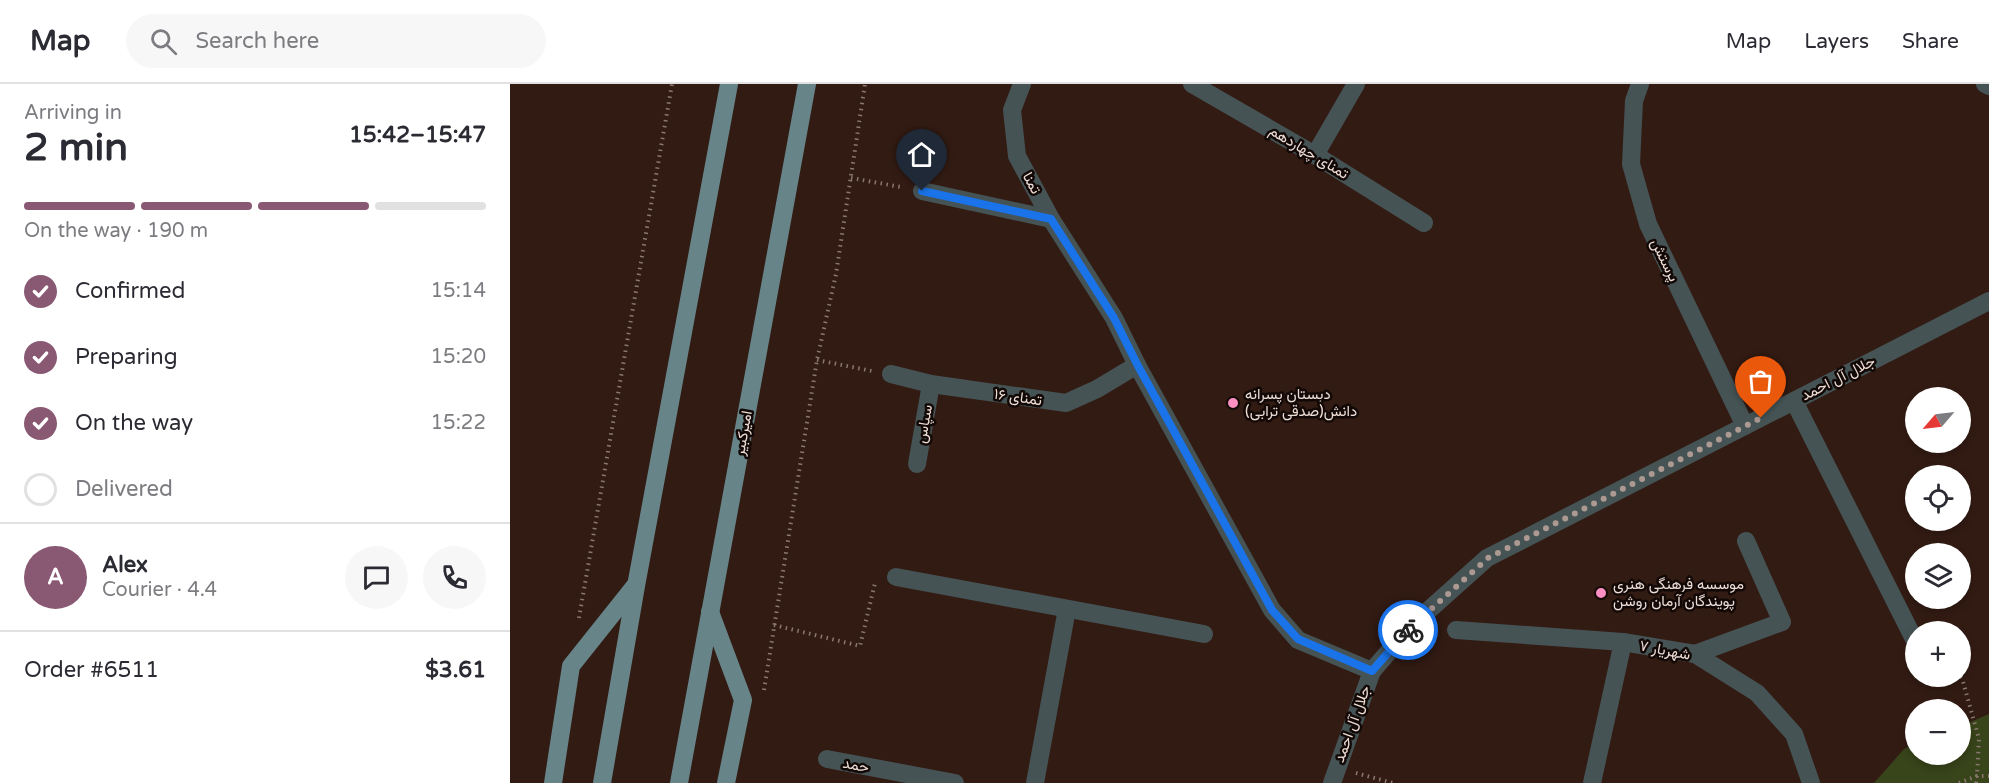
<!DOCTYPE html>
<html lang="en">
<head>
<meta charset="utf-8">
<style>
  body { margin:0; font-family:"Varela Round",Vazirmatn,sans-serif; background:#f7f7f7; color:#2b2b33; height:100vh; display:flex; flex-direction:column; font-size:22px; white-space:nowrap }
  * { box-sizing:border-box; margin:0 }
  p { font-size:20px; color:#7c7c81 }
  .icon { flex:none; width:33px; height:33px; fill:none; stroke:currentColor; stroke-width:2; stroke-linecap:round; stroke-linejoin:round }
  .map { position:relative; flex:1; overflow:hidden }
  .drawer { display:flex; flex-direction:column; background:#fff; width:510px }
  .drawer>* { flex:none }
  .needle { width:39px; rotate:242deg }
  .fabs { position:absolute; left:1395px; top:303px; display:grid; gap:12px }
  .fabs a { display:grid; place-items:center; width:66px; height:66px; border-radius:50%; background:#fff; box-shadow:0 3px 9px #0003; font-size:30px }
  .pin { position:absolute; display:grid; place-items:center; width:51px; height:51px; color:#fff; margin:-62px -26px; border-radius:50% 50% 50% 0; rotate:-45deg; box-shadow:0 0 6px #0007 }
  .pin .icon { rotate:45deg }
  .courier { position:absolute; display:grid; place-items:center; width:60px; height:60px; margin:-30px; border:4px solid #1a73e8; border-radius:50%; background:#fff; color:#222; box-shadow:0 2px 8px #0007 }
  .summary em { font-style:normal; font-weight:700 }
  .summary div { display:flex; flex-direction:column-reverse }
  .summary { display:flex; align-items:center; justify-content:space-between; height:102px; padding:0 24px }
  h1 { font-size:39px; font-weight:700; line-height:45px }
  .bar { display:grid; grid-template-columns:repeat(4,1fr); gap:9px 6px; align-content:center; height:72px; padding:0 24px }
  .bar i { height:8px; border-radius:4px; background:#e1e1e2 }
  .bar .active { background:#895873 }
  .bar p { grid-column:span 4 }
  .line { display:flex; align-items:center; gap:15px; padding:0 24px; border-top:2px solid #e1e1e2 }
  .line div { flex:1 }
  .round { display:grid; place-items:center; flex:none; width:63px; height:63px; border-radius:32px; background:#f7f7f7 }
  ol { padding:0 24px; list-style:none }
  li { display:flex; align-items:center; gap:18px; height:66px }
  li p { margin-inline-start:auto }
  li .icon { padding:6px; border-radius:50%; background:#895873; color:#fff; stroke-width:4 }
  li:last-child { color:#7c7c81 }
  li i { width:33px; height:33px; border:3px solid #e1e1e2; border-radius:50% }
  header { display:flex; align-items:center; gap:36px; box-sizing:border-box; height:84px; padding:0 30px; background:#fff; border-bottom:2px solid #e1e1e2 }
  header strong { font-size:28px }
  nav { display:flex; gap:33px; margin-inline-start:auto; font-size:21px }
  .search { width:420px; height:54px; background:#f7f7f7; display:flex; align-items:center; gap:15px; box-sizing:border-box; padding:0 21px; border-radius:33px; color:#7c7c81; font-size:22px }
  main { display:flex; flex:1; min-height:0 }
  .map>svg:first-child { display:block }
</style>
</head>
<body>
<header>
<strong>Map</strong>
<div class="search"><svg class="icon" aria-label="search" viewBox="0 0 24 24"><circle cx="10" cy="10" r="6"/><path d="M15 15l6 6"/></svg>Search here</div>
<nav><a>Map</a><a>Layers</a><a>Share</a></nav>
</header>
<main>
<section class="drawer">
<div class="summary"><div><h1>2 min</h1><p>Arriving in</p></div><em>15:42–15:47</em></div>
<div class="bar"><i class="active"></i><i class="active"></i><i class="active"></i><i></i><p>On the way · 190 m</p></div>
<ol>
<li><svg class="icon" aria-label="check" viewBox="0 0 24 24"><path d="M5 12l5 5 9-10"/></svg>Confirmed<p>15:14</p></li>
<li><svg class="icon" aria-label="check" viewBox="0 0 24 24"><path d="M5 12l5 5 9-10"/></svg>Preparing<p>15:20</p></li>
<li><svg class="icon" aria-label="check" viewBox="0 0 24 24"><path d="M5 12l5 5 9-10"/></svg>On the way<p>15:22</p></li>
<li><i></i>Delivered</li>
</ol>
<div class="line" style="height:108px"><b class="round" style="background:#895873;color:#fff">A</b><div><b>Alex</b><p>Courier · 4.4</p></div><a class="round"><svg class="icon" aria-label="chat" viewBox="0 0 24 24"><path d="M4 5h16v11H9l-5 4z"/></svg></a><a class="round"><svg class="icon" aria-label="phone" viewBox="0 0 24 24"><path d="M5 4h4l2 5-3 2q2 4 5 5l2-3 5 2v4C11 20 4 13 5 4z"/></svg></a></div>
<div class="line" style="height:78px"><div>Order #6511</div><b>$3.61</b></div>
</section>
<div class="map">
<svg width="1479" height="699" viewBox="0 0 1479 699">
  <rect width="100%" height="100%" fill="#321b13"/>
  <polygon fill="#38441a" points="1479,630 1479,699 1364,699 1394,665 1405,660 1406,670 1450,670 1451,642"/>
  <g fill="none" stroke-linecap="round" stroke-linejoin="round">
    <g stroke="#8a7770" stroke-width="4" stroke-dasharray="1.5 4.5" stroke-linecap="butt">
      <polyline points="341,94 391,103"/>
      <polyline points="307,276 362,287"/>
      <polyline points="69,534 162,0"/>
      <polyline points="264,541 350,562 365,499"/>
      <polyline points="254,606 307,276 326,190 355,0"/>
      <polyline points="846,689 883,699"/>
      <polyline points="1449,699 1467,692 1469,655 1452,594 1450,592"/>
      <polyline points="1466,699 1467,692 1479,692"/>
    </g>
    <g stroke="#455355" stroke-width="18">
      <polyline points="512,0 502,26 507,72 541,135 604,234 627,281 762,526 788,556 862,587"/>
      <polyline points="682,0 805,71 914,139"/>
      <polyline points="1130,0 1124,17 1121,80 1138,140 1235,342"/>
      <polyline points="1475,0 1479,2"/>
      <polyline points="805,71 846,0"/>
      <polyline points="412,107 541,135"/>
      <polyline points="381,290 421,300 556,319 587,305 627,281"/>
      <polyline points="1284,317 1405,557"/>
      <polyline points="407,380 421,300"/>
      <polyline points="386,493 694,550"/>
      <polyline points="946,546 1113,558 1185,570 1247,609 1284,650 1301,699"/>
      <polyline points="1185,570 1272,538 1236,457"/>
      <polyline points="317,675 445,699"/>
      <polyline points="525,699 557,525"/>
      <polyline points="822,699 862,587 901,542 977,474 1479,217"/>
      <polyline points="1082,699 1113,558"/>
    </g>
    <g stroke="#678488" stroke-width="18">
      <polyline points="200,528 233,616 216,699"/>
      <polyline points="43,699 61,582 124,503"/>
      <polyline points="92,699 126,502 219,0"/>
      <polyline points="169,699 297,0"/>
    </g>
  </g>
  <g fill="none" stroke-linecap="round" stroke-linejoin="round">
    <polyline stroke="#ac9992" stroke-width="6" stroke-dasharray="0 10.8" points="898,546 978,474 1251,334"/>
    <polyline stroke="#1a73e8" stroke-width="8" points="412,107 541,135 604,234 627,280 762,526 788,555 862,587 898,546"/>
  </g>
  <g fill="#fc8fc2" stroke="#120805" stroke-width="2">
    <circle cx="723" cy="319" r="6"/>
    <circle cx="1091" cy="509" r="6"/>
  </g>
  <g text-anchor="middle" stroke-width="5" stroke-linejoin="round" paint-order="stroke">
    <g font-size="15" fill="#edddd7" stroke="#120805">
      <text transform="translate(799 68) rotate(31)" y="5">تمنای چهاردهم</text>
      <text transform="translate(522 99) rotate(61)" y="5">تمنا</text>
      <text transform="translate(1155 176) rotate(64)" y="5">پرستش</text>
      <text transform="translate(1328 294) rotate(-27)" y="5">جلال آل احمد</text>
      <text transform="translate(508 313) rotate(8)" y="5">تمنای ۱۶</text>
      <text transform="translate(414 340) rotate(-80)" y="5">سپاس</text>
      <text transform="translate(233 349) rotate(-80)" y="5">امیرکبیر</text>
      <text transform="translate(1155 566) rotate(11)" y="5">شهریار ۷</text>
      <text transform="translate(842 640) rotate(-70)" y="5">جلال آل احمد</text>
      <text transform="translate(346 681) rotate(10)" y="5">حمد</text>
    </g>
    <g font-size="15" fill="#edddd7" stroke="#120805" text-anchor="start">
      <text x="735" y="315">دبستان پسرانه<tspan x="735" dy="17">دانش(صدقی ترابی)</tspan></text>
      <text x="1103" y="505">موسسه فرهنگی هنری<tspan x="1103" dy="17">پویندگان آرمان روشن</tspan></text>
    </g>
  </g>
</svg>
<div class="fabs">
<a><svg class="needle" viewBox="-14 -14 28 28"><path d="M0-13l5 13h-10z" fill="#e53935"/><path d="M0 13l5-13h-10z" fill="#7c7c81"/></svg></a>
<a><svg class="icon" aria-label="locate" viewBox="0 0 24 24"><circle cx="12" cy="12" r="6"/><path d="M12 2v4M12 18v4M2 12h4M18 12h4"/></svg></a>
<a><svg class="icon" aria-label="layers" viewBox="0 0 24 24"><path d="M12 4l9 5-9 5-9-5zM3 14l9 5 9-5"/></svg></a>
<a>+</a>
<a>−</a>
</div>
<div class="pin" style="left:1251px;top:334px;background:#ea580c"><svg class="icon" aria-label="bag" viewBox="0 0 24 24"><path d="M5 8h14l-1 12H6zM9 8a3 3 0 0 1 6 0"/></svg></div>
<div class="pin" style="left:412px;top:107px;background:#1f2937"><svg class="icon" aria-label="home" viewBox="0 0 24 24"><path d="M3 11l9-7 9 7M6 9v11h12V9"/></svg></div>
<div class="courier" style="left:898px;top:546px"><svg class="icon" aria-label="bike" viewBox="0 0 24 24"><circle cx="6" cy="16" r="4"/><circle cx="18" cy="16" r="4"/><path d="M6 16l4-8h5l3 8M10 8l3 8H6M13 5h3"/></svg></div>
</div>
</main>
</body>
</html>
